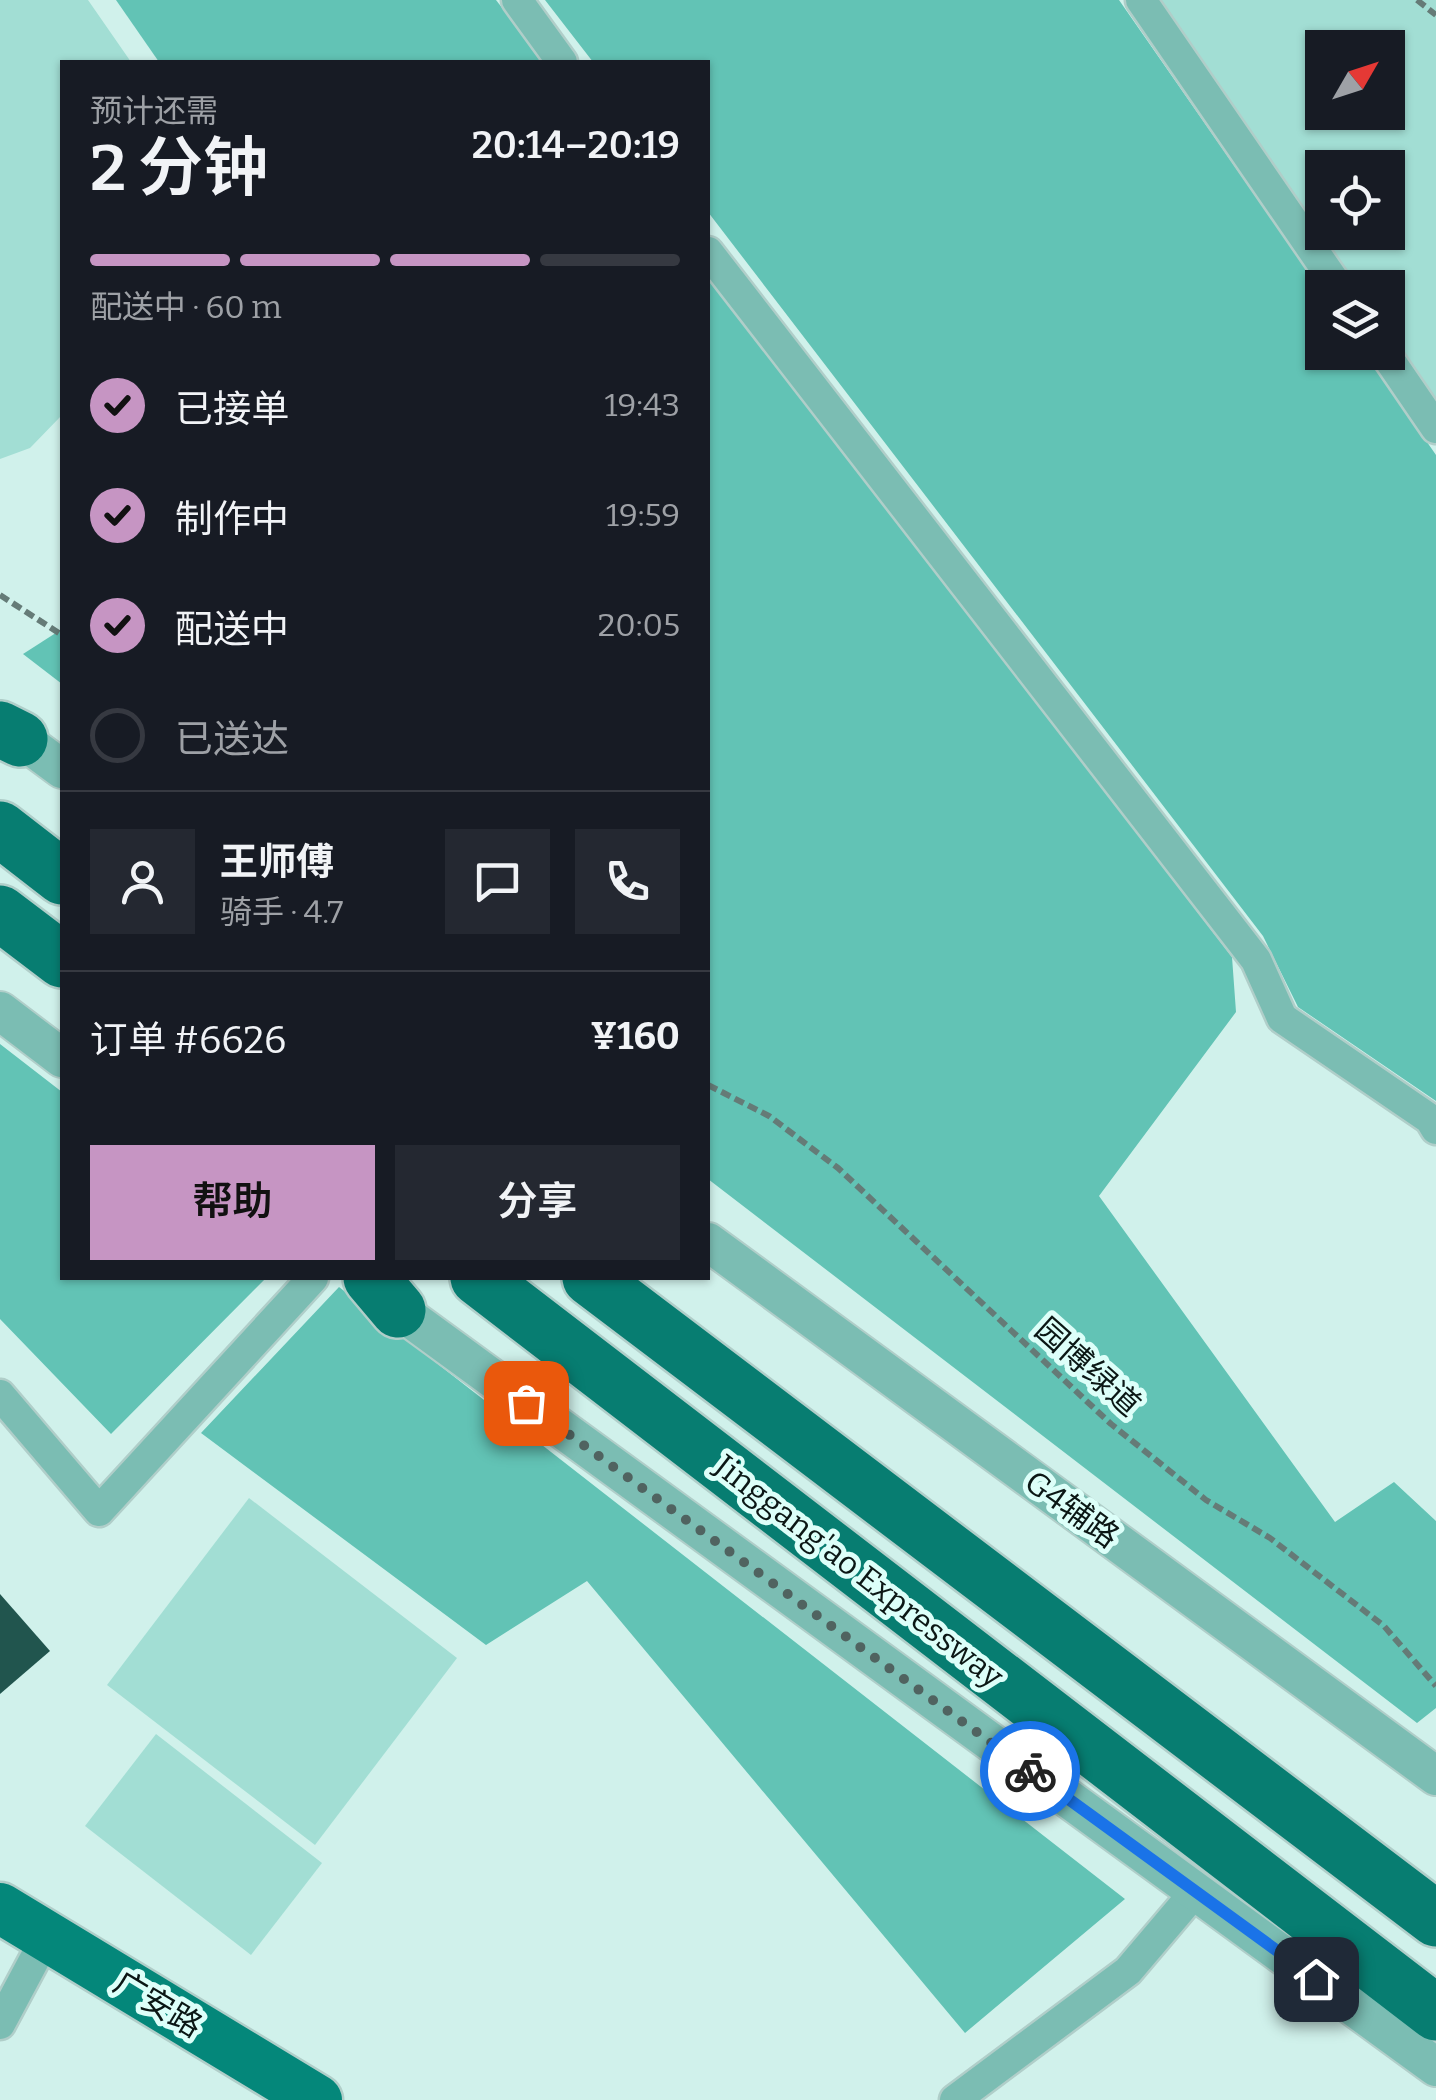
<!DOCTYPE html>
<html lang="zh">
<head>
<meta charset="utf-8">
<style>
  body { margin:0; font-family:Bitter,"Noto Sans SC",serif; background:#242831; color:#f1f3f6; height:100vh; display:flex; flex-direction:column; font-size:38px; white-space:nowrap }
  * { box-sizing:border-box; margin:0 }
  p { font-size:32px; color:#9ea1a6 }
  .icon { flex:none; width:55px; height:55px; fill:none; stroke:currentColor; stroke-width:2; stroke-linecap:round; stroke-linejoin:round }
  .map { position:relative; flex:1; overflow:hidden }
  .drawer { position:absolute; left:60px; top:60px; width:650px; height:1220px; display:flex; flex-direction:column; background:#171b24; border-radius:0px; box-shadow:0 2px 8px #0004 }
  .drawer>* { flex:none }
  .needle { width:65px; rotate:51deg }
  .fabs { position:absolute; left:1305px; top:30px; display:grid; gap:20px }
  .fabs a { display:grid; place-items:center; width:100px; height:100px; border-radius:0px; background:#171b24; box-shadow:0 2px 8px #0004; font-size:50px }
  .pin { position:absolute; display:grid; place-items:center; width:85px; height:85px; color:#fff; margin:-42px; border-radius:20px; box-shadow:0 5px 15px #0006 }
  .courier { position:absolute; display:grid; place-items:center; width:100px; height:100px; margin:-50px; border:8px solid #1a73e8; border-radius:50%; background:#fff; color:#222; box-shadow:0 2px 12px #0007 }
  .head em { font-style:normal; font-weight:600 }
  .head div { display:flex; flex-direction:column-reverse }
  .head { display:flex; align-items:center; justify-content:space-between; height:170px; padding:0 30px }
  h1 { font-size:65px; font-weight:600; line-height:75px }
  .bar { display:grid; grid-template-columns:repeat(4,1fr); gap:15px 10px; align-content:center; height:120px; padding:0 30px }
  .bar i { height:12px; border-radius:8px; background:#363941 }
  .bar .selected { background:#c695c3 }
  .bar p { grid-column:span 4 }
  .line { display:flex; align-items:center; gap:25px; padding:0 30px; border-top:2px solid #363941 }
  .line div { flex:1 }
  .round { display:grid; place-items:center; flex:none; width:105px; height:105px; border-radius:0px; background:#242831 }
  ol { padding:0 30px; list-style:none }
  li { display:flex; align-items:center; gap:30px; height:110px }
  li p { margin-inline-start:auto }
  li .icon { padding:10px; border-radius:50%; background:#c695c3; color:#111; stroke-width:4 }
  li:last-child { color:#9ea1a6 }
  li i { width:55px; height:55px; border:5px solid #363941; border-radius:50% }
  .primary-button { display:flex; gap:20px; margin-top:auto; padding:20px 30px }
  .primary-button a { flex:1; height:115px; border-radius:0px; background:#c695c3; color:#111; font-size:40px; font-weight:600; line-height:115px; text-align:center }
  .primary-button a+a { background:#242831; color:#f1f3f6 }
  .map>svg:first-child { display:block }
</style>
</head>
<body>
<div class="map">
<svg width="1436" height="2100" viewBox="0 0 1436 2100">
  <rect width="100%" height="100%" fill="#d0f1eb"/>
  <g fill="#a2ded4" fill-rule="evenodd">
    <polygon points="0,0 88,0 131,62 62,62 62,415 30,448 0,459"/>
    <path d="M 1158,0 L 1436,0 L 1436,400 L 1388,330 L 1388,288 L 1358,287 ZM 1322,48 L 1388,48 L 1388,112 L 1322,112 ZM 1322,168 L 1388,168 L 1388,232 L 1322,232 Z"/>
    <polygon points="249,1498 457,1658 315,1845 107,1685"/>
    <polygon points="156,1734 322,1863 251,1955 85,1826"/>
  </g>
  <g fill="#62c3b5">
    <polygon points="116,0 496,0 544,62 159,62"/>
    <polygon points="545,0 1119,0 1322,292 1322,352 1365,353 1436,455 1436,1101 1298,1007 1263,936 708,212 708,62 593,62"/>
    <polygon points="708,275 1232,957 1236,1012 1099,1196 1335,1522 1394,1482 1436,1521 1436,1708 1417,1723 708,1179"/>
    <polygon points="62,629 62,684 23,654"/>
    <polygon points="0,1044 62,1092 62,1278 266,1278 111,1434 0,1319"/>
    <polygon points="339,1287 1125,1899 965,2033 587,1581 486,1645 201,1433"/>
  </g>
  <polygon fill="#21554e" points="0,1594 50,1651 0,1694"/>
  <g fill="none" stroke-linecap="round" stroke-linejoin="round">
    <g stroke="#b0cec9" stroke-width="35">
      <g id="minor">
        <polyline points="517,0 562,62"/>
        <polyline points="1141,0 1339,288"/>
        <polyline points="708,252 1256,960 1282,1018 1430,1119 1436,1129"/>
        <polyline points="1384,352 1436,428"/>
        <polyline points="0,1395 99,1511 313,1278"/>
        <polyline points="0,2024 47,1936"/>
        <polyline points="955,2100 1128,1971 1195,1892"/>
      </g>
    </g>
    <g stroke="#b0cec9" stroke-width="42">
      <g id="tertiary">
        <polyline points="0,723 62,769"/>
        <polyline points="0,1011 62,1058"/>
        <polyline points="708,1242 1436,1776"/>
        <polyline points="381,1297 1436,2067"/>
      </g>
    </g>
    <g stroke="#b0cec9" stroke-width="55">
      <polyline id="trunk" points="0,1908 317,2100"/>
    </g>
    <g stroke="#b0cec9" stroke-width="60">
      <g id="motorway">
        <polyline points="0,729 20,739"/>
        <polyline points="0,829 62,877"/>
        <polyline points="0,913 62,960"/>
        <polyline points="371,1278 398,1310"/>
        <polyline points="478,1278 1436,2013"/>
        <polyline points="590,1278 1436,1919"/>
      </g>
    </g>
    <g stroke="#657b77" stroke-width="6" stroke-dasharray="10 5" stroke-linecap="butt">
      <polyline points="1417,0 1436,15"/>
      <polyline points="0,595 62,635"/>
      <polyline points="708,1085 769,1116 838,1168 1111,1424 1206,1500 1270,1538 1384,1626 1436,1686"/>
    </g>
    <use href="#minor" stroke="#7bbdb3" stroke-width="30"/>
    <use href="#tertiary" stroke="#7bbdb3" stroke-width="38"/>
    <use href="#trunk" stroke="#04877a" stroke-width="50"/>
    <use href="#motorway" stroke="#077d71" stroke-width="55"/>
  </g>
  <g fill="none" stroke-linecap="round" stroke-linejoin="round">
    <polyline stroke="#506360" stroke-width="10" stroke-dasharray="0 18" points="526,1403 1030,1771"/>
    <polyline stroke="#1a73e8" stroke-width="12" points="1030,1771 1316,1979"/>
  </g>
  <g text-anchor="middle" stroke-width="10" stroke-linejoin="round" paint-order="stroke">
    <g font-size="32" fill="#0b1715" stroke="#ddfff9">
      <text transform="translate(1088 1367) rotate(42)" y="11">园博绿道</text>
      <text transform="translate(1072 1509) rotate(36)" y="11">G4辅路</text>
      <text transform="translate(859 1571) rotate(38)" y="11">Jinggang'ao Expressway</text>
      <text transform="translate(158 2004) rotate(31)" y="11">广安路</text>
    </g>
  </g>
</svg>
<div class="fabs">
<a><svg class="needle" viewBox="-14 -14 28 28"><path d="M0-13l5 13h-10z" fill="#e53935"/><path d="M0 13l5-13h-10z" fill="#9ea1a6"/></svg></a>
<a><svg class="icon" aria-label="locate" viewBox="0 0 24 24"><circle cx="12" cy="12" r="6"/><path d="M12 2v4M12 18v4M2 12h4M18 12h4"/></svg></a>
<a><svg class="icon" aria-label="layers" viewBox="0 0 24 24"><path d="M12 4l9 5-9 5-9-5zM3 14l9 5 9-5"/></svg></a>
</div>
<div class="pin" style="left:526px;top:1403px;background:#ea580c"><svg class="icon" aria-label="bag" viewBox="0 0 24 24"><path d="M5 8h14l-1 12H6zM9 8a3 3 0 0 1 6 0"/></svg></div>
<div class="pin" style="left:1316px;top:1979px;background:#1f2937"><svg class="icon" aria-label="home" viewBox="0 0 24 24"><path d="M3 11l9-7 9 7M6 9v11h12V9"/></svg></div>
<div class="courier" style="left:1030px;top:1771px"><svg class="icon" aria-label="bike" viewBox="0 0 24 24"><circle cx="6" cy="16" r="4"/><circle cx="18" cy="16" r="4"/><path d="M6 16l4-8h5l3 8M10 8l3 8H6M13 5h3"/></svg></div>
<section class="drawer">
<div class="head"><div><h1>2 分钟</h1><p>预计还需</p></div><em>20:14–20:19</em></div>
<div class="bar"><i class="selected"></i><i class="selected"></i><i class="selected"></i><i></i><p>配送中 · 60 m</p></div>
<ol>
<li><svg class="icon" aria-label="check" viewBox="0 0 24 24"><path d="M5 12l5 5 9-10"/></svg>已接单<p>19:43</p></li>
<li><svg class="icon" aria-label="check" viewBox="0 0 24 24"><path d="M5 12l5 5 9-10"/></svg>制作中<p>19:59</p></li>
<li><svg class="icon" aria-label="check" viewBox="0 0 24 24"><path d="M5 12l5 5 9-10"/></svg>配送中<p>20:05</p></li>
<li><i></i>已送达</li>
</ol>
<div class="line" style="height:180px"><a class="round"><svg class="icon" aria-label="person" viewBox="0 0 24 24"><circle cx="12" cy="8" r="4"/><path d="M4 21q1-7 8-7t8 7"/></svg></a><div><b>王师傅</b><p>骑手 · 4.7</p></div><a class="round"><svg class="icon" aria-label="chat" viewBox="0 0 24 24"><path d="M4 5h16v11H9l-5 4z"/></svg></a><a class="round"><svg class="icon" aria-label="phone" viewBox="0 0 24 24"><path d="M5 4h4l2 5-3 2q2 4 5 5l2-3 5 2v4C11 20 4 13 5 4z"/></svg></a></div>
<div class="line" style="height:130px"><div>订单 #6626</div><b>¥160</b></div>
<div class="primary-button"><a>帮助</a><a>分享</a></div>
</section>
</div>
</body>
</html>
